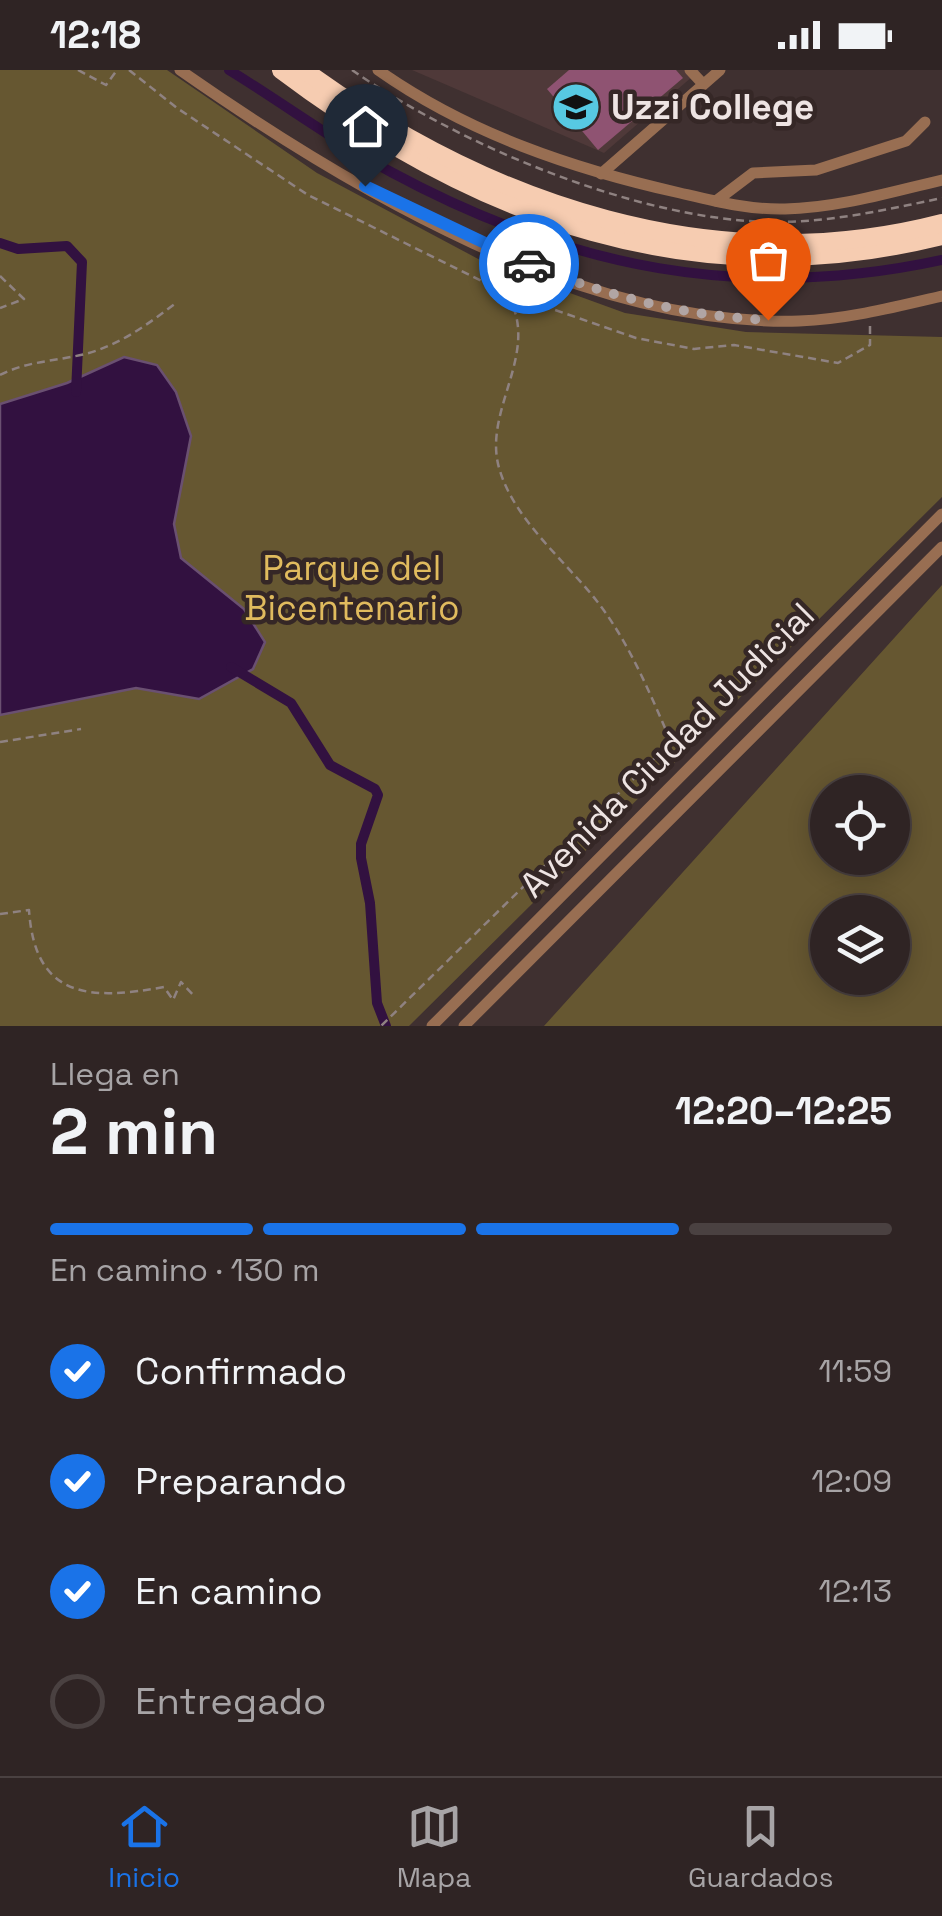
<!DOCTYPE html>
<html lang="es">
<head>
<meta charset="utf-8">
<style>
  body { margin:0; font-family:"Space Grotesk",sans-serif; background:#3b3031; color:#f1f3f6; height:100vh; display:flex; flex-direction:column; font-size:38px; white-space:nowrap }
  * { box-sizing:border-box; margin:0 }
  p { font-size:32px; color:#a7a4a6 }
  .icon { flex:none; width:55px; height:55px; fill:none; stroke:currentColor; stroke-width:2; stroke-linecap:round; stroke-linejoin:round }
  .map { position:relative; height:956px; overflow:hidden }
  .panel { display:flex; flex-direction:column; background:#2f2424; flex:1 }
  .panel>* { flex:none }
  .fabs { position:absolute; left:810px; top:705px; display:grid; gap:20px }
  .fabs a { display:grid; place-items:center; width:100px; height:100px; border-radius:50%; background:#2f2424; box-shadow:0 5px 25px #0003,0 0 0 2px #4a4141; font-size:50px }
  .pin { position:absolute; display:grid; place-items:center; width:85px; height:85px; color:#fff; margin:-102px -42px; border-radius:50% 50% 50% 0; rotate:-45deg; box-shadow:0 0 10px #0007 }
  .pin .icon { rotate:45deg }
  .courier { position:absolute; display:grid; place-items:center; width:100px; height:100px; margin:-50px; border:8px solid #1a73e8; border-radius:50%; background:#fff; color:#222; box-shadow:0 2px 12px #0007 }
  .headline em { font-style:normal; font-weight:700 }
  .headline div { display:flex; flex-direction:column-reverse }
  .headline { display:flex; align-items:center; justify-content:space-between; height:170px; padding:0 50px }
  h1 { font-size:65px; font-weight:700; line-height:75px }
  .bar { display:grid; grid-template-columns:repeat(4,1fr); gap:15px 10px; align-content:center; height:120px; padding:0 50px }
  .bar i { height:12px; border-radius:8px; background:#4a4141 }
  .bar .current { background:#1a73e8 }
  .bar p { grid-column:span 4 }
  ol { padding:0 50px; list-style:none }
  li { display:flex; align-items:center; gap:30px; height:110px }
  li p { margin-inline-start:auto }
  li .icon { padding:10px; border-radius:50%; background:#1a73e8; color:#fff; stroke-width:4 }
  li:last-child { color:#a7a4a6 }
  li i { width:55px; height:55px; border:5px solid #4a4141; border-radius:50% }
  .status { display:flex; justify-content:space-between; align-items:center; height:70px; padding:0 50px; background:#2f2424; direction:ltr }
  .status svg { height:28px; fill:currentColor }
  .tab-bar { display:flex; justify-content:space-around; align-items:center; height:140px; border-top:2px solid #4a4141; background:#2f2424; font-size:28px; color:#a7a4a6 }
  .tab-bar a { display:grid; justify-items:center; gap:5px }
  .tab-bar .current { color:#1a73e8 }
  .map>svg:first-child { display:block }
</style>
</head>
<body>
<div class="status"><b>12:18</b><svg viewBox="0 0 49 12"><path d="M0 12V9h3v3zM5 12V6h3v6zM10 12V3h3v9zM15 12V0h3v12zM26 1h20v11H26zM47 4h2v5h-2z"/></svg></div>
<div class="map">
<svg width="942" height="956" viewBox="0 0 942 956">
  <rect width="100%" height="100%" fill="#3f3030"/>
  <polygon fill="#4f3939" points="412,0 700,0 604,83"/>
  <g fill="#665731" fill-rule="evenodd">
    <polygon points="0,0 167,0 317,103 482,191 625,243 746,262 942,267 942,427 409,956 0,956"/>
    <path d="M 942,515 L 942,956 L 544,956 ZM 828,722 L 892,722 L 892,788 L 828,788 ZM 828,842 L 892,842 L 892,908 L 828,908 Z"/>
  </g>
  <polygon fill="#321140" stroke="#6a5071" stroke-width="2.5" points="124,287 157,295 176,322 191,366 174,454 181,488 244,539 265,572 253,599 199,629 136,618 0,645 0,334 67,313"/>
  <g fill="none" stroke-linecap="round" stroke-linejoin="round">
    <g stroke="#321140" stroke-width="10">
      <path d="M 229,0 C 283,33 335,72 391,102 C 569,198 743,233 942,190"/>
      <polyline points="0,173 18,179 67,176 82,192 76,322"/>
      <polyline points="231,597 291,633 330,695 375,719 378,725 361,774 361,788 370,833 377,933 386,956"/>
    </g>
  </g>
  <polygon fill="#8f5372" points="569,0 676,0 683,8 598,80 547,19"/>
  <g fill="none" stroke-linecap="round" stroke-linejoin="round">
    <g stroke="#8f8281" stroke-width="2.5" stroke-dasharray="8 5" stroke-linecap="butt">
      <polyline points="78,0 106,15 117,0"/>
      <path d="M 129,0 L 177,38 L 308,125 L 506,223 C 544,281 480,341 500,401 C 515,450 565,491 596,530 C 626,568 646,614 665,658 L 667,669 L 660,683 L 381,956"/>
      <path d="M 352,0 C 460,75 635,149 769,152 C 828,153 885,140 942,128"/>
      <polyline points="0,206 24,229 0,238"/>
      <polyline points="506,223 636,268 694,279 734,275 838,293 870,275 870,255"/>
      <path d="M 0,305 C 27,291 57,291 85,284 C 120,275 148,254 176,233"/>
      <polyline points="0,672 81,659"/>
      <path d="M 0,844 L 29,840 C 35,930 91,930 164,917 L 173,930 L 181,912 L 195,927"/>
    </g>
    <g stroke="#986e52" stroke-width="11">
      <path d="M 180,0 C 353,121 582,257 799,251 C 848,249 895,237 942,226"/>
      <path d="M 378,0 C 469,64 573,99 680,123 C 714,131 749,140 785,139 C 838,138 890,122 942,110"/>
      <polyline points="690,0 703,14"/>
      <polyline points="601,104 720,0"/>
      <polyline points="716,131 753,103 816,100 906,71 925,52"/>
      <polyline points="432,956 942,444"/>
      <polyline points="464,956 942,477"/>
    </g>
    <g stroke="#f6ccb1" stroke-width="18">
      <path d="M 281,0 C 479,149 694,228 942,166"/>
      <path d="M 304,0 C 489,135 714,212 942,153"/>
    </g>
  </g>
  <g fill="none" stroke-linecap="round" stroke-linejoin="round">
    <path stroke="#b1a5a4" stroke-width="10" stroke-dasharray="0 18" d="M 529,194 C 606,226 684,246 768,250"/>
    <polyline stroke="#1a73e8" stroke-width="12" points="365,116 529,194"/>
  </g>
  <defs>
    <g id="school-disc" transform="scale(2.5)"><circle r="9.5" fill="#57c9e2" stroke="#352726"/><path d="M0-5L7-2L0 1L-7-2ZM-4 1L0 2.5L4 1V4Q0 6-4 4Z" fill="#111"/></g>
  </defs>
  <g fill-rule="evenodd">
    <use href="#school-disc" x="576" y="37"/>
  </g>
  <g text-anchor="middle" stroke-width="9" stroke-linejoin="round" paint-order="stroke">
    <g font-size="35" font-weight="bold" fill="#eee4e3" stroke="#352726" text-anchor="start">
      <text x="611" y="49">Uzzi College</text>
    </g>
    <g font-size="35" fill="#e0bb5e" stroke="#352726">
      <text x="352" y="510">Parque del<tspan x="352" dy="40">Bicentenario</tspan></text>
    </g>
    <g font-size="35" fill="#eee4e3" stroke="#352726">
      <text transform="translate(667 680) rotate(-45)" y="12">Avenida Ciudad Judicial</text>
    </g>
  </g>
</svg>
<div class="fabs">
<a><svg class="icon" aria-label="locate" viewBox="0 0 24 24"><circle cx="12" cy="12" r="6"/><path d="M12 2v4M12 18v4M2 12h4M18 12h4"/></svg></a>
<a><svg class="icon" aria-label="layers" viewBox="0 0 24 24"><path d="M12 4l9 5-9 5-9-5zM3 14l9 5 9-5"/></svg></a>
</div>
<div class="pin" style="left:768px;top:250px;background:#ea580c"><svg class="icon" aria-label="bag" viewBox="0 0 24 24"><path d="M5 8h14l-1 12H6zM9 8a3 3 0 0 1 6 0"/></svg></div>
<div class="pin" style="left:365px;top:116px;background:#1f2937"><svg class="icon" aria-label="home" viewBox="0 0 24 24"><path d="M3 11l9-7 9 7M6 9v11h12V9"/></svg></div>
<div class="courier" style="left:529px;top:194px"><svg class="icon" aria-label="car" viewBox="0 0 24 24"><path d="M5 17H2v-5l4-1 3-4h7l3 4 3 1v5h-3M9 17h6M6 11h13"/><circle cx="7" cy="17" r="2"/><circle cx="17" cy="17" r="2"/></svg></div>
</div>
<section class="panel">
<div class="headline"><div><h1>2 min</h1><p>Llega en</p></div><em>12:20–12:25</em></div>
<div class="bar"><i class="current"></i><i class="current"></i><i class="current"></i><i></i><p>En camino · 130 m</p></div>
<ol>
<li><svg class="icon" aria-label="check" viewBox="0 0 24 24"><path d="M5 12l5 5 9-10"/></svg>Confirmado<p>11:59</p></li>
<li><svg class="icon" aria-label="check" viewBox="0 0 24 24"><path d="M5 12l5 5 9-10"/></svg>Preparando<p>12:09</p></li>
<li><svg class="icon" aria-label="check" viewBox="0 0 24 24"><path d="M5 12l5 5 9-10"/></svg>En camino<p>12:13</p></li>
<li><i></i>Entregado</li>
</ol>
</section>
<nav class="tab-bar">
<a class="current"><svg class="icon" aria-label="home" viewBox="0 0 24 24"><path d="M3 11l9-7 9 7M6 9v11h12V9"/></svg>Inicio</a>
<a><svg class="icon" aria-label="map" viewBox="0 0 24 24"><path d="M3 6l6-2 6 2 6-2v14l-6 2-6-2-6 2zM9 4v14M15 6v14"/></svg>Mapa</a>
<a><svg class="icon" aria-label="saved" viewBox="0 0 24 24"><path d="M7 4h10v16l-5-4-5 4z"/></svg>Guardados</a>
</nav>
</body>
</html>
